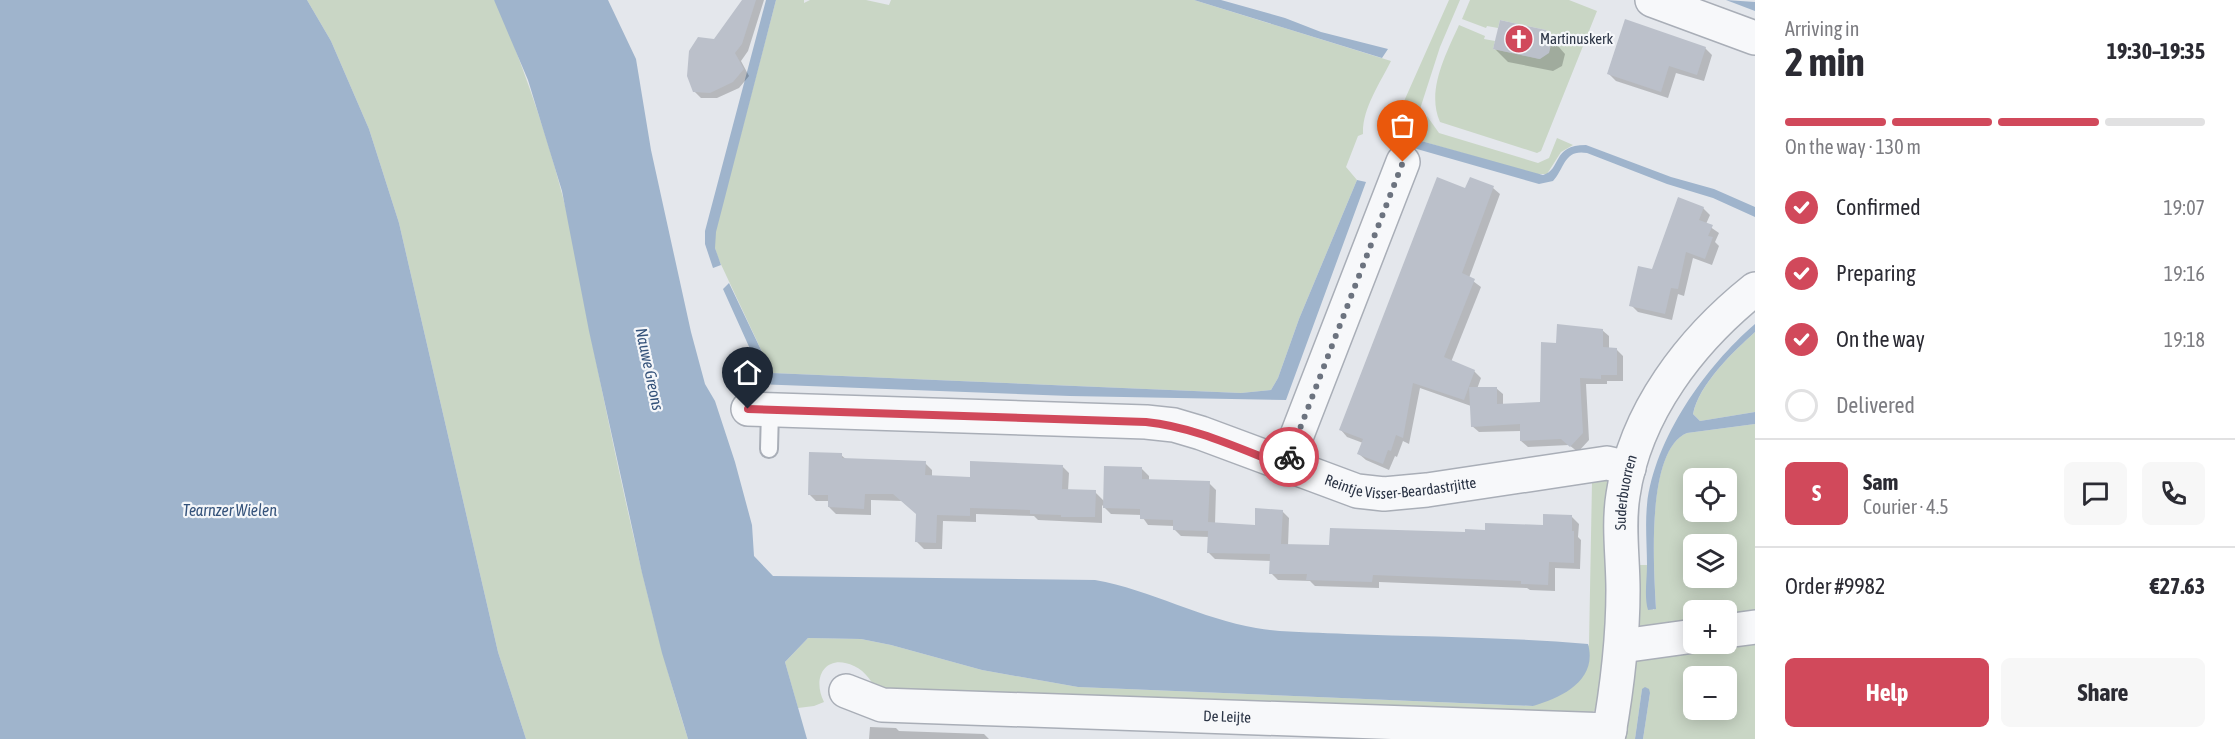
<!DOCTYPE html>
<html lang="en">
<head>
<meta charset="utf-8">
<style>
  body { margin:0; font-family:"Asap Condensed",sans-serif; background:#f7f7f7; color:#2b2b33; height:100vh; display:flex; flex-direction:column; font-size:22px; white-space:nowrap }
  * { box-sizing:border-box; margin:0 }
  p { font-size:20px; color:#7c7c81 }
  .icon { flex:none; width:33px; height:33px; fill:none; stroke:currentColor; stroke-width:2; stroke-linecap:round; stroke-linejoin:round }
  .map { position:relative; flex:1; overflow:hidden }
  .side { display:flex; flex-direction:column; background:#fff; width:480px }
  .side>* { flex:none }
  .buttons { position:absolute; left:1683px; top:468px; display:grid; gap:12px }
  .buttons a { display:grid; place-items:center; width:54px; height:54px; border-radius:9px; background:#fff; box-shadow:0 3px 15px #0003; font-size:30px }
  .pin { position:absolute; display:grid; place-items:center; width:51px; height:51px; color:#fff; margin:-62px -26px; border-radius:50% 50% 50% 0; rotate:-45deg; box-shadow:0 0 6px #0007 }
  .pin .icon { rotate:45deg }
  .courier { position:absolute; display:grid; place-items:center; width:60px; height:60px; margin:-30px; border:4px solid #d1495b; border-radius:50%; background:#fff; color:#222; box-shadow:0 2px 8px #0007 }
  .head em { font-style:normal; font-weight:700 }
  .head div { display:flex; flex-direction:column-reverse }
  .head { display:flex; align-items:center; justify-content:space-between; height:102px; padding:0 30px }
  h1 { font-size:39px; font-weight:700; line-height:45px }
  .bar { display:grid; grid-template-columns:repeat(4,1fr); gap:9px 6px; align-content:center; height:72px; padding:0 30px }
  .bar i { height:8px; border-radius:4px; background:#e1e1e2 }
  .bar .selected { background:#d1495b }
  .bar p { grid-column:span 4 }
  .line { display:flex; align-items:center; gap:15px; padding:0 30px; border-top:2px solid #e1e1e2 }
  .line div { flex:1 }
  .round { display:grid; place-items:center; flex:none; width:63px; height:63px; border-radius:9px; background:#f7f7f7 }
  ol { padding:0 30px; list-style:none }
  li { display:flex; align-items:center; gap:18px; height:66px }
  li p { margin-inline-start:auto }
  li .icon { padding:6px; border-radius:50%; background:#d1495b; color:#fff; stroke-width:4 }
  li:last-child { color:#7c7c81 }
  li i { width:33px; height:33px; border:3px solid #e1e1e2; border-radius:50% }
  .primary-button { display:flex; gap:12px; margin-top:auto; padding:12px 30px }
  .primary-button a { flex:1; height:69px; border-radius:9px; background:#d1495b; color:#fff; font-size:24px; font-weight:700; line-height:69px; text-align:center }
  .primary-button a+a { background:#f7f7f7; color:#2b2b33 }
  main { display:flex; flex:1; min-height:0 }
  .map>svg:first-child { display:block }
</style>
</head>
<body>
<main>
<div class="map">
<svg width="1755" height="739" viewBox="0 0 1755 739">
  <rect width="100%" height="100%" fill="#e4e7ec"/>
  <g fill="#c9d6c5" fill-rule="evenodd">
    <path d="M 307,0 L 494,0 L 500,9 C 523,68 545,128 561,190 C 574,236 580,285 590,332 C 618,469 646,606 688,739 L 526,739 L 498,652 L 399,223 L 369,129 L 331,41 Z"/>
    <path d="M 776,0 L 804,0 L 804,3 L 810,0 L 866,0 L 889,5 L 891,0 L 1194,0 L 1391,61 C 1380,83 1362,109 1363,134 L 1358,136 L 1346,167 L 1357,180 L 1299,319 L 1278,378 L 1271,390 L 1241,393 L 772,373 L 718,258 L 715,248 L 715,232 Z"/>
    <polygon points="1449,0 1460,0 1440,47 1420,109 1416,108 1408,129 1420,133 1427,116 1439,133 1538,163 1549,158 1557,138 1573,145 1561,152 1547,174 1535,174 1414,139 1410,147 1394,142 1389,135"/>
    <path d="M 1470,0 L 1569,0 L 1597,11 L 1541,151 L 1537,153 L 1440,122 C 1426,91 1446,54 1459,25 L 1485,36 L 1484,39 L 1495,41 L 1493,49 L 1539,59 L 1549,52 L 1552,40 L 1546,30 L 1500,20 L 1498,28 L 1487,26 L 1486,28 L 1462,19 Z"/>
    <path d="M 1755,332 L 1755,412 L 1700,421 L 1693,414 C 1699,384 1733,352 1755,332 Z"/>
    <path d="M 1755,424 L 1755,618 L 1727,622 L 1726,610 L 1694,610 L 1693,627 L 1642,628 L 1637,623 L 1629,565 L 1647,565 L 1647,578 L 1653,610 L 1656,608 C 1654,570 1645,450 1687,433 ZM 1694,478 L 1726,478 L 1726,512 L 1694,512 ZM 1694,544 L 1726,544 L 1726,578 L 1694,578 Z"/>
    <path d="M 1609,480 L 1614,566 L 1599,708 L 1589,714 L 880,695 C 873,684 866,671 854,666 C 827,653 811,676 824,702 L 814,706 L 798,708 L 785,662 L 808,638 L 861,639 L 891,645 L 982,670 L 1078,687 L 1533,706 L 1589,645 L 1592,482 Z"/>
    <path d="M 1755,635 L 1755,739 L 1643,739 L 1650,693 L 1642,689 L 1635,739 L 1615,739 L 1635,658 L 1698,644 L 1726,644 ZM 1694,676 L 1726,676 L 1726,710 L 1694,710 Z"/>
  </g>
  <g fill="#9fb4cc">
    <polygon points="0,0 307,0 331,41 369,129 399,223 498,652 526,739 0,739"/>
    <path d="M 494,0 L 608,0 L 636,59 L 651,150 L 691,332 L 705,384 L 715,401 L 735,462 L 752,525 L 754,556 L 773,576 L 1095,580 C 1151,590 1202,619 1256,628 C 1286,633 1317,632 1347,634 C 1427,637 1508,637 1588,644 C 1598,680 1562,698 1533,706 L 1078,687 L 982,670 L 891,645 L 861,639 L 808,638 L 785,662 L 807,739 L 688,739 L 662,653 L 642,573 L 589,331 L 562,191 L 528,80 Z"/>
    <polygon points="766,0 776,0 716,232 715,248 721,265 713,268 705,244 705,231"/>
    <polygon points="1194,0 1221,0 1285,18 1321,32 1388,49 1382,58"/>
    <polygon points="1726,0 1755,2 1755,11"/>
    <path d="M 1414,139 L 1543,175 C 1562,170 1551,145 1586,145 L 1671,177 L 1714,189 L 1755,207 L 1755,217 L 1713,198 L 1667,184 L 1587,153 C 1564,149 1565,168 1553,181 L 1539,184 L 1410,147 Z"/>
    <polygon points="1357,180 1366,182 1286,400 1070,396 730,383 729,377 760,371 723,289 729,283 772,373 1241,393 1271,390 1278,378 1299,319"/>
    <path d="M 1755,324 L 1755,332 C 1733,352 1699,384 1693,414 L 1700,421 L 1755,412 L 1755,424 L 1687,433 C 1645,450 1654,571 1656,609 L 1648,610 C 1644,597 1647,579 1647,565 C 1647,545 1645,525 1647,505 C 1654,439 1706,366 1755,324 Z"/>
    <polygon points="1645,687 1649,689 1650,693 1643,739 1635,739 1642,689"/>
  </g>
  <g fill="#0003">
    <polygon points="744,0 764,0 748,51 741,61 749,76 739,88 717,98 701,98 694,91 715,40"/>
    <polygon points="1545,31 1565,54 1562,66 1553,71 1508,62 1494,48"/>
    <polygon points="1705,48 1712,55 1704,81 1676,73 1668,98 1616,81 1609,74"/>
    <polygon points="1493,188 1500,194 1469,278 1481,287 1451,362 1474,371 1481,378 1477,389 1496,388 1503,394 1503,405 1542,403 1558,344 1602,330 1609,336 1609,349 1617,350 1623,356 1623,381 1607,381 1607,384 1586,384 1589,440 1578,452 1569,445 1528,447 1521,441 1521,431 1479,432 1472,426 1471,406 1420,388 1409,444 1403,441 1397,457 1395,456 1389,470 1366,460 1359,454 1363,443 1347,437 1341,430 1466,190"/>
    <polygon points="1703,208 1710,215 1706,224 1719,233 1715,242 1719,246 1712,265 1693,258 1684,296 1678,294 1672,320 1638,312 1631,305 1653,270"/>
    <polygon points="841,455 847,460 925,463 932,470 932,477 971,478 1062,466 1069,473 1068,491 1095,492 1104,501 1142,469 1149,476 1149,480 1209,483 1216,490 1215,524 1256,527 1282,511 1289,518 1288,546 1331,547 1544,527 1572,517 1579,524 1578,537 1581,540 1580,569 1555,568 1555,591 1530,590 1527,588 1379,582 1379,588 1315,586 1310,581 1278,580 1271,573 1271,561 1215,559 1208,552 1209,537 1181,536 1174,529 1174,526 1148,525 1141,515 1111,514 1102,505 1102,523 1038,520 1034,516 976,514 976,522 943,521 942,549 924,549 917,542 918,514 902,501 871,500 871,515 836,514 829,507 829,501 816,501 809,494"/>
    <polygon points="870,727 896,728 899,731 984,734 989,739 869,739"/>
  </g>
  <g fill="#bbc0ca">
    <polygon points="742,0 756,0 742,44 735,53 744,69 733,82 710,93 693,92 687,76 689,51 698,37 714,39"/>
    <polygon points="1625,19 1706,47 1697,75 1669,66 1661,92 1607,74"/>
    <polygon points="1500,20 1546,30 1552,40 1549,53 1540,59 1493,49"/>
    <polygon points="1437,177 1465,188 1470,177 1494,186 1462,273 1475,279 1444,357 1475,370 1464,400 1413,383 1403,438 1396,435 1391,451 1388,450 1383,464 1357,454 1363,439 1339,430"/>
    <polygon points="1678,197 1704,207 1699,220 1713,225 1708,236 1713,237 1705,259 1686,252 1678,289 1671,288 1665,314 1629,306 1638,266 1652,269"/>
    <polygon points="1557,324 1603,329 1603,347 1617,348 1617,375 1601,375 1601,379 1580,378 1583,433 1570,447 1561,439 1520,441 1520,424 1471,427 1469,387 1497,387 1497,404 1540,402 1541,342 1556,343"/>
    <polygon points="809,452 842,453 842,458 926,461 925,475 970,477 970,461 1063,465 1062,489 1096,490 1095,517 1061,517 1061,515 1030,514 1030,510 970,508 970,516 937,515 936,543 915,542 916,514 893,494 865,494 864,509 828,507 828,495 808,495"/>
    <polygon points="1104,466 1142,467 1142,479 1210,481 1208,522 1255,525 1255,508 1283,510 1281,544 1329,545 1330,528 1465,532 1465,529 1485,530 1485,523 1543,525 1543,514 1572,515 1572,531 1574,531 1574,563 1549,562 1548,585 1521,584 1521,581 1373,575 1372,582 1306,580 1307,574 1269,574 1270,554 1207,553 1208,531 1173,530 1173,520 1140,519 1140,509 1103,508"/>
  </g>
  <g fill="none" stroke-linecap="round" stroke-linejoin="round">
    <g stroke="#a9aeb7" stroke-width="20">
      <polyline id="service" points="769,449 770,410"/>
    </g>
    <g stroke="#a9aeb7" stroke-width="36">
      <g id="minor">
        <polyline points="1652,0 1755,38"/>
        <path id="s1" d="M 748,409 L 1146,422 L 1174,425 L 1201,433 L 1357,491 L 1384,494 L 1427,490 L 1607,463 L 1629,468"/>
        <polyline points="1285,466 1403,162"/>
        <polyline points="1726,631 1755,627"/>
        <polyline points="1622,646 1694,636"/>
        <path id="s2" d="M 846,691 L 882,705 L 1610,730"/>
        <path id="s3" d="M 1608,739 C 1617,689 1623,641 1623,590 C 1623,558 1618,526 1623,495 C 1635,412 1691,340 1755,289"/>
      </g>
    </g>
    <use href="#service" stroke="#f7f8fa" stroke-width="16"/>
    <use href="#minor" stroke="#f7f8fa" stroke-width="33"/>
  </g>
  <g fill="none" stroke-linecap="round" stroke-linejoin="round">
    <polyline stroke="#6c737f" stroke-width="6" stroke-dasharray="0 10.8" points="1289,457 1403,162"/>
    <path stroke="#d1495b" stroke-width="8" d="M 748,409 L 1146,422 C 1195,427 1240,449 1285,466 L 1289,457"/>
  </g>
  <defs>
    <g id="church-disc" transform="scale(1.5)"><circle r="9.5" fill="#d1495b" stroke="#f4f6f9"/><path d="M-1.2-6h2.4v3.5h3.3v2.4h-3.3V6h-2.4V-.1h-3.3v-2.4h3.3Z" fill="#fff"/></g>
  </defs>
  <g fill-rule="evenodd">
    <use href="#church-disc" x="1519" y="39"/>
  </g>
  <g text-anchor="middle" stroke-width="4.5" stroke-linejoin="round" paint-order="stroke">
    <g font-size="15" fill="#2b3445" stroke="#f4f6f9" text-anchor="start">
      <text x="1540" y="44">Martinuskerk</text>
    </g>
    <g font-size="15" fill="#2b3445" stroke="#f4f6f9">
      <text dy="5" stroke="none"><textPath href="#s1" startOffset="664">Reintje Visser-Beardastrjitte</textPath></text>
      <text dy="5" stroke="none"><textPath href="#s3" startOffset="248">Suderbuorren</textPath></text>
      <text dy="5" stroke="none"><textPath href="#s2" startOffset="384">De Leijte</textPath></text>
    </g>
    <g font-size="16" font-style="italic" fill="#34527a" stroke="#f4f6f9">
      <text transform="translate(650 369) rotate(78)" y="6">Nauwe Greons</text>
      <text x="230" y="516">Tearnzer Wielen</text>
    </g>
  </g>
</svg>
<div class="buttons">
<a><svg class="icon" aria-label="locate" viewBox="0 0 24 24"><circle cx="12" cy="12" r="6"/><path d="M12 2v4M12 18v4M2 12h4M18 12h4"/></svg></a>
<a><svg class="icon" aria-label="layers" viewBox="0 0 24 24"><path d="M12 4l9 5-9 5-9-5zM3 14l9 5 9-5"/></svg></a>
<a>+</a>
<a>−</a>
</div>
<div class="pin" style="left:1403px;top:162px;background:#ea580c"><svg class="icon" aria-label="bag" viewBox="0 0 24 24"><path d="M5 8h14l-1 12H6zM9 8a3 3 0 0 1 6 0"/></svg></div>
<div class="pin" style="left:748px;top:409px;background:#1f2937"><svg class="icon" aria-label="home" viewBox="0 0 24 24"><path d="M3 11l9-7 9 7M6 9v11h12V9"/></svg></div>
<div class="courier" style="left:1289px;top:457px"><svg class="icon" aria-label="bike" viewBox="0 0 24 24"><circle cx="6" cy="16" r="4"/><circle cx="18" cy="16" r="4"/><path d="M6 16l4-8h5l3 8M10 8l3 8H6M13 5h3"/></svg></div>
</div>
<section class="side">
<div class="head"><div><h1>2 min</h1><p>Arriving in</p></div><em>19:30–19:35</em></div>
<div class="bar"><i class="selected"></i><i class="selected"></i><i class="selected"></i><i></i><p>On the way · 130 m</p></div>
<ol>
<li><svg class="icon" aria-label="check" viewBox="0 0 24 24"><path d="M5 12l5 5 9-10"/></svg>Confirmed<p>19:07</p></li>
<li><svg class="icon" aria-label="check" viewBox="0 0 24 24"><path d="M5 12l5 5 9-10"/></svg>Preparing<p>19:16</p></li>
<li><svg class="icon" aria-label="check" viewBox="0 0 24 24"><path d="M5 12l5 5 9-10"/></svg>On the way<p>19:18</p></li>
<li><i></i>Delivered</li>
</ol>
<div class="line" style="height:108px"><b class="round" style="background:#d1495b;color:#fff">S</b><div><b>Sam</b><p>Courier · 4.5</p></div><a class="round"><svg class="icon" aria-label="chat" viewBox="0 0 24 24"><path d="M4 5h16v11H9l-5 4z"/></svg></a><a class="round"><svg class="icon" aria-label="phone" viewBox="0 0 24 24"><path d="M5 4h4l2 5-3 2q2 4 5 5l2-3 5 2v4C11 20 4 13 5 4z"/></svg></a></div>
<div class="line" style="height:78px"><div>Order #9982</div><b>€27.63</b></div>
<div class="primary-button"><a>Help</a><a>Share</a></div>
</section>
</main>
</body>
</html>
